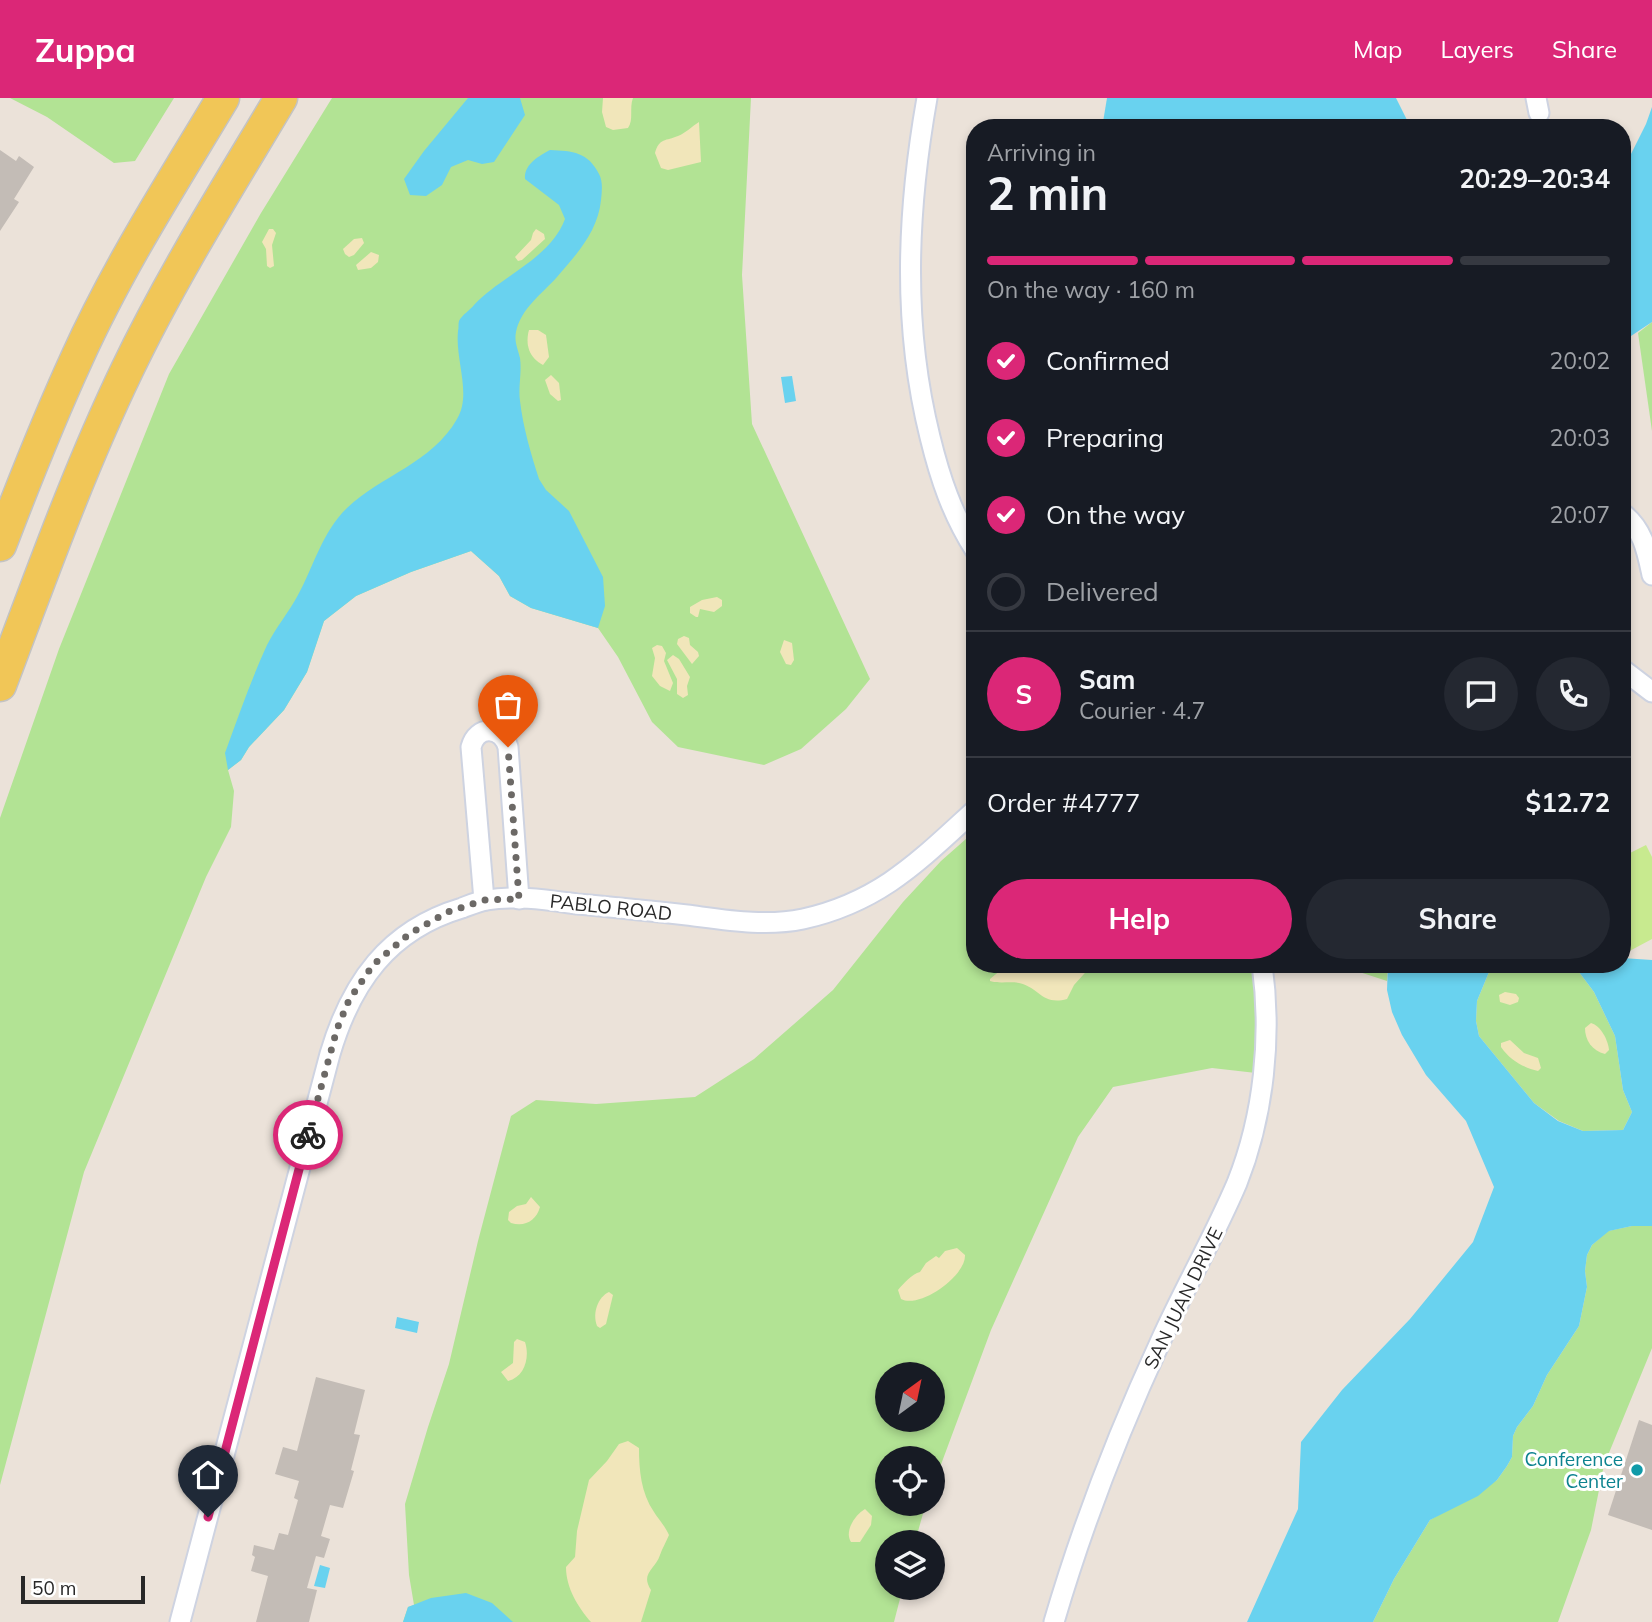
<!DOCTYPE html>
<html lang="en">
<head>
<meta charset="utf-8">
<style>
  body { margin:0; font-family:Mulish,sans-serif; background:#242831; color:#f1f3f6; height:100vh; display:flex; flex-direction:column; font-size:26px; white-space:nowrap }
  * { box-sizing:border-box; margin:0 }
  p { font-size:23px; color:#9ea1a6 }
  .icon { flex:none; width:38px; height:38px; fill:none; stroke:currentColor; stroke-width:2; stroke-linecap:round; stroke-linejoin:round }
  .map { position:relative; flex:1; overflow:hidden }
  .drawer { position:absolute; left:966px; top:21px; width:665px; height:854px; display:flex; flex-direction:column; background:#171b24; border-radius:28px; box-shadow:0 4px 10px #0003 }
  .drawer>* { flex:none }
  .needle { width:46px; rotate:33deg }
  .buttons { position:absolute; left:875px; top:1264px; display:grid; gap:14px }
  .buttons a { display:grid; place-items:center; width:70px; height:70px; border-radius:50%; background:#171b24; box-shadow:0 4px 10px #0003; font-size:35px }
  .scale { position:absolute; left:21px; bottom:18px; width:124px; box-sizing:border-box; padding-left:7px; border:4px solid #282828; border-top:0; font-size:19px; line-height:24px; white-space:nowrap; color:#282828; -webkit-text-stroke:5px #fff; paint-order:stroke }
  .pin { position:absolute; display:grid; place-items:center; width:60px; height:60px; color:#fff; margin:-72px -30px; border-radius:50% 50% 50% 0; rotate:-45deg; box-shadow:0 0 7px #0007 }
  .pin .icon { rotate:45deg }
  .courier { position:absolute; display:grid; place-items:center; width:70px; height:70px; margin:-35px; border:5px solid #db2777; border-radius:50%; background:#fff; color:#222; box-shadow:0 2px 9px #0007 }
  .overview em { font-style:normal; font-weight:700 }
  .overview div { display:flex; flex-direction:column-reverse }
  .overview { display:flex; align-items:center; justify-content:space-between; height:119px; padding:0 21px }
  h1 { font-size:46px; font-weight:700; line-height:52px }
  .bar { display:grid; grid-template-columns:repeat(4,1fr); gap:10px 7px; align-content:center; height:84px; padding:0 21px }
  .bar i { height:9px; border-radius:5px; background:#363941 }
  .bar .current { background:#db2777 }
  .bar p { grid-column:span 4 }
  .line { display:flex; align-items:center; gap:18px; padding:0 21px; border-top:2px solid #363941 }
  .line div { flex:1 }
  .round { display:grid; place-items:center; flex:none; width:74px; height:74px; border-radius:37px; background:#242831 }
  ol { padding:0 21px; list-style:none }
  li { display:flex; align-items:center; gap:21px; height:77px }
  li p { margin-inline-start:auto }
  li .icon { padding:7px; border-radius:50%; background:#db2777; color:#fff; stroke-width:4 }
  li:last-child { color:#9ea1a6 }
  li i { width:38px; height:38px; border:4px solid #363941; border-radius:50% }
  .button { display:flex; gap:14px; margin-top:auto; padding:14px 21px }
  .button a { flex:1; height:80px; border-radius:42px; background:#db2777; color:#fff; font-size:28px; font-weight:700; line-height:80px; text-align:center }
  .button a+a { background:#242831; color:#f1f3f6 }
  header { display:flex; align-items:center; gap:42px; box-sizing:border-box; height:98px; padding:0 35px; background:#db2777; color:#fff }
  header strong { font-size:33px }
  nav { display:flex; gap:38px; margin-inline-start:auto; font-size:24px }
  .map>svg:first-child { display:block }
</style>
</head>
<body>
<header>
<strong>Zuppa</strong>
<nav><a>Map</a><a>Layers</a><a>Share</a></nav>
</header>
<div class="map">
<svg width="1652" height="1524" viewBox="0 0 1652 1524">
  <rect width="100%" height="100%" fill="#ebe2d9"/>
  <g fill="#b2e394" fill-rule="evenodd">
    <polygon points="10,0 174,0 135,63 114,65 47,19"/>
    <polygon points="332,0 751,0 742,177 752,326 870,581 846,611 801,651 764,667 678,649 652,624 618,559 598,530 531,510 510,498 499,478 471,453 411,474 356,498 324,523 307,574 284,612 249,649 241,662 228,672 234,693 231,729 206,779 84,1074 0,1387 0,720 59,551 169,276 261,115"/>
    <polygon points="1652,224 1652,333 1638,235"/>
    <path d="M 975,733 L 975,866 L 1267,866 L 1258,924 L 1256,975 L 1212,970 L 1113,989 L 1078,1039 L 991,1232 L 933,1388 L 933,1360 L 887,1360 L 887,1405 L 926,1405 L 915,1444 L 887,1444 L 887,1489 L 903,1489 L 894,1524 L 403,1524 L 408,1509 L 414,1507 L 409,1477 L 405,1406 L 428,1329 L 449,1266 L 478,1143 L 511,1018 L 536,1002 L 596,1006 L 695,999 L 754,961 L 833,892 L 903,804 L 941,763 ZM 887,1276 L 933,1276 L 933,1321 L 887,1321 Z"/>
    <polygon points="1335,866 1388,866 1387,883"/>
    <polygon points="1501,866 1556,866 1579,874 1594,894 1615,938 1623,992 1632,1014 1623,1032 1583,1033 1559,1023 1534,1005 1479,938 1476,923 1477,903 1489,874"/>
    <polygon points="1632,1128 1652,1128 1652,1250 1604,1367 1591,1432 1558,1524 1373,1524 1394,1481 1430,1422 1497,1382 1507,1368 1512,1359 1513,1338 1517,1329 1533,1308 1547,1277 1579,1228 1587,1189 1585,1173 1587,1157 1592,1147 1608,1133"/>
  </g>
  <g fill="#f1e6ba">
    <path d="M 603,0 L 633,0 C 629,10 634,22 628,30 L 613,32 L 606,29 L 602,14 Z"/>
    <path d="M 699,24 L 701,64 L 668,72 L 661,70 L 655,55 C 659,40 666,43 678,38 C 686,35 692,28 699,24 Z"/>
    <polygon points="269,131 273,131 276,135 272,147 274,168 270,170 267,168 266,151 262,144"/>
    <polygon points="536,131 544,136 545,141 522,162 518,163 515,159 531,142 533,135"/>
    <polygon points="362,140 364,145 354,157 349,159 345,156 343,151 354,141"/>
    <polygon points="371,154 379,157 378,164 371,170 358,172 356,167"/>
    <path d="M 529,232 L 538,232 L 546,237 L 549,259 L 543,267 C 529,260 525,246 529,232 Z"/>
    <polygon points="551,277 559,285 561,302 558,303 550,296 545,282"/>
    <polygon points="717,499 722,502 722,508 714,514 700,511 698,519 696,519 690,515 690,509 702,502"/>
    <polygon points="684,538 689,540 690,547 698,554 699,558 692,566 677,546 678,541"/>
    <polygon points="784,542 792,545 794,562 791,567 786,566 780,554"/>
    <polygon points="657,547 662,548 666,555 664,563 673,585 670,593 660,588 652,578 655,560 652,550"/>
    <polygon points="673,557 679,561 690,579 687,588 688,597 683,600 677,596 677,581 667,562"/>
    <path d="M 1008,866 L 1093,866 L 1074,887 L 1067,901 C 1042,908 1039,889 1019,885 C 1010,883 1000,886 990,883 L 990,881 Z"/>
    <polygon points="1505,894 1516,896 1519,900 1518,904 1510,907 1500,904 1499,897"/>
    <path d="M 1591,925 C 1601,928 1608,942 1609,952 L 1605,956 C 1592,953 1585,942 1585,930 Z"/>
    <path d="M 1510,942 L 1524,955 L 1538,960 L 1541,970 L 1538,973 C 1522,969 1510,962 1501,949 L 1501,945 Z"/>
    <path d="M 531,1099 L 540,1109 C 536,1123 525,1129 511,1125 L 508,1122 L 509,1114 L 517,1108 L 526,1106 Z"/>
    <path d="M 957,1150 L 965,1157 C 966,1178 920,1211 901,1201 L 898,1192 C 903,1186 912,1176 920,1174 L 926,1165 L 936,1158 L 939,1160 L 945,1153 Z"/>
    <path d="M 609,1194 L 613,1197 L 606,1226 L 600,1230 L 597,1228 C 592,1215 598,1199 609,1194 Z"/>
    <path d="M 517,1241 L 525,1244 C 530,1259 525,1279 508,1283 L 501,1274 L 513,1265 L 514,1244 Z"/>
    <path d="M 628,1343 L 639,1350 C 639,1372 641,1395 654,1414 C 659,1422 665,1428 669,1437 C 666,1444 662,1451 660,1457 C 655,1472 640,1475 651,1492 L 641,1524 L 591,1524 C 578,1509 566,1490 566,1469 L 575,1459 L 577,1433 L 589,1382 L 607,1363 L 619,1346 Z"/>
    <path d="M 865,1411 L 872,1418 L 871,1427 L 860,1444 L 851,1444 C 844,1433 855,1417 865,1411 Z"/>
  </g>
  <polygon fill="#c8ea8f" points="1646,747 1652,759 1652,841 1622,857 1622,759"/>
  <g fill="#69d2ef">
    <polygon points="468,0 520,0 525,17 494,64 482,66 468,62 451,69 442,87 426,98 410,97 404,81 424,53"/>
    <polygon points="1107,0 1396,0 1411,30 1102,30"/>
    <polygon points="1652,9 1652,224 1622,244 1622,74 1646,26"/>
    <path d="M 550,52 C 573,53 588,54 599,76 C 603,83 602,93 601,102 C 598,133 577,156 557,179 C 542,196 521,210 516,234 C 514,244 518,251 520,260 C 522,275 518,289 520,303 C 523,329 531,356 539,381 L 546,392 L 569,413 L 603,479 L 605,508 L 598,530 L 531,510 L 510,498 L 499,478 L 471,453 L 411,474 L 356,498 L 324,523 L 307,574 L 284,612 L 249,649 L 241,662 L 228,672 L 225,655 C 238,619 251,582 267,547 C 276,529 289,514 298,497 C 314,468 322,434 347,410 C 382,377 432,365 457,321 C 472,296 455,262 458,233 C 459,230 458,226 459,223 C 462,217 470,212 474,207 C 501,178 550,161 565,121 L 559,107 L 525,81 C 524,66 539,58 550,52 Z"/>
    <polygon points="792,278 796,303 785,305 781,279"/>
    <polygon points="1622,860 1652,862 1652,1128 1632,1128 1609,1133 1592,1147 1587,1157 1585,1173 1587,1189 1579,1228 1547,1277 1533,1308 1517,1329 1513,1338 1512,1359 1507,1368 1497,1382 1478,1398 1430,1422 1394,1481 1373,1524 1247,1524 1298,1411 1301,1344 1342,1292 1410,1221 1473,1144 1494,1089 1466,1023 1426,977 1402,937 1392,914 1387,892 1388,866 1501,866 1489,874 1477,903 1476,923 1479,938 1534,1005 1558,1023 1583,1033 1623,1032 1632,1014 1623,992 1615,938 1594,894 1579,874 1556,866 1622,866"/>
    <polygon points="397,1219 419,1224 417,1235 395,1230"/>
    <polygon points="320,1467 330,1470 325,1490 314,1488"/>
    <polygon points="466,1495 492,1505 513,1524 403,1524 408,1509 431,1500"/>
  </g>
  <g fill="#c3bcb6">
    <polygon points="0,52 16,63 19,58 34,69 14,101 19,104 0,133"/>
    <polygon points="316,1279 365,1292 354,1336 360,1337 351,1372 354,1373 343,1410 330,1407 321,1438 330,1441 324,1460 316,1458 307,1490 317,1492 309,1524 256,1524 268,1478 251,1473 255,1459 252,1457 254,1447 274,1452 279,1435 288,1437 298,1402 294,1400 299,1383 275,1376 283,1349 297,1353"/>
    <polygon points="1639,1322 1652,1327 1652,1432 1608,1417"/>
  </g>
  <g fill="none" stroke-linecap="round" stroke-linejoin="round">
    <g stroke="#ced3e1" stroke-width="23">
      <g id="street">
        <path d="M 927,0 C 907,113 902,227 930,339 C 940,380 952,416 975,452"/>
        <polyline points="1536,0 1539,15"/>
        <path d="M 1622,415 C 1643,431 1647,453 1652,477"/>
        <polyline points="1622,571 1652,594"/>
        <path d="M 484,802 L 471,649 C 477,627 501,628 508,649 L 519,801"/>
        <path d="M 180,1524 L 330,956 C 351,885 388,832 462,810 C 470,807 479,803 487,802 C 516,797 547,802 577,806 C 613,809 650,813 687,817 C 726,822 765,829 803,821 C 880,804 919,763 975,712"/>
        <path d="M 1054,1524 C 1082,1428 1119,1333 1161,1242 C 1185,1189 1214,1139 1237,1085 C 1264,1017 1272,938 1262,866"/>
      </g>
    </g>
    <g stroke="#c3c3c3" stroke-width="35">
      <g id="primary">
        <path d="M 0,447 C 24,384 49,321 77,260 C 118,169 172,85 223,0"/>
        <path d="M 0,587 C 40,481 78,374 127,272 C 172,178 228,89 281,0"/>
      </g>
    </g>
    <use href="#street" stroke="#fff" stroke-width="19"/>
    <use href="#primary" stroke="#f1c657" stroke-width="32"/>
  </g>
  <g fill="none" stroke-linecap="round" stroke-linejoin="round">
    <polyline stroke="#6c6966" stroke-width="7" stroke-dasharray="0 12.6" points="308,1037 337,931 349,902 373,867 409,836 448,814 484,802 519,801 508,649"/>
    <polyline stroke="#db2777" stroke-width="9" points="208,1419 308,1037"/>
  </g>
  <circle fill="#0f9aa8" stroke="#fff" stroke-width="2.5" cx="1637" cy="1372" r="7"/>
  <g text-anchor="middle" stroke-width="6" stroke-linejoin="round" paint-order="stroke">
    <g font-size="19" fill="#282828" stroke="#fff">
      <text transform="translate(611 809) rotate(6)" y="7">PABLO ROAD</text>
      <text transform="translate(1183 1200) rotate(-64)" y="7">SAN JUAN DRIVE</text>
    </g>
    <g font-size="19" fill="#0d838f" stroke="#fff" text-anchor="end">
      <text x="1623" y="1368">Conference<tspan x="1623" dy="22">Center</tspan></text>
    </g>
  </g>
</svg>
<div class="buttons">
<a><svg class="needle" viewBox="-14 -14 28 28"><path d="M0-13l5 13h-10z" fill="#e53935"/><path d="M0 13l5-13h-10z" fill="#9ea1a6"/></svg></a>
<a><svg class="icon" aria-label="locate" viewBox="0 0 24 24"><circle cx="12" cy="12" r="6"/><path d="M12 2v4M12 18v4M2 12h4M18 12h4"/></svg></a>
<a><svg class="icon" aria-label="layers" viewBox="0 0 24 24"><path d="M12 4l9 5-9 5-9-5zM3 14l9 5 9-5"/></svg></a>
</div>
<div class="scale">50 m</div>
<div class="pin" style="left:508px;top:649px;background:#ea580c"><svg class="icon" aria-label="bag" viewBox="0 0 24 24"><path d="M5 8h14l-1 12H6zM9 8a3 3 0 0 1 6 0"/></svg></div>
<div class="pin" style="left:208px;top:1419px;background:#1f2937"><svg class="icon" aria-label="home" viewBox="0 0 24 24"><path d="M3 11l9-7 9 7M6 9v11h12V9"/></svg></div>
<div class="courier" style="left:308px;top:1037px"><svg class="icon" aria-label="bike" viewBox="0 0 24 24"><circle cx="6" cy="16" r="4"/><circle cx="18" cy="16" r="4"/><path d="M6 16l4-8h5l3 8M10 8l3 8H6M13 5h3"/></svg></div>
<section class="drawer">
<div class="overview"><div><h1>2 min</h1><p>Arriving in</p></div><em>20:29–20:34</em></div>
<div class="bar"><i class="current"></i><i class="current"></i><i class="current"></i><i></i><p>On the way · 160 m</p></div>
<ol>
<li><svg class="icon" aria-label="check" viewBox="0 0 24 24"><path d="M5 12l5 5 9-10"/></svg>Confirmed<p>20:02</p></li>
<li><svg class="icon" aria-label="check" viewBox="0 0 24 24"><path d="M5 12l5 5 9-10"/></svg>Preparing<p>20:03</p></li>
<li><svg class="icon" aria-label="check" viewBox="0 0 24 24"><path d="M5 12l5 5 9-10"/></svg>On the way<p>20:07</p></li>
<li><i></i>Delivered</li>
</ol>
<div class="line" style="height:126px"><b class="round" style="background:#db2777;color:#fff">S</b><div><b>Sam</b><p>Courier · 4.7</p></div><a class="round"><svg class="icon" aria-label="chat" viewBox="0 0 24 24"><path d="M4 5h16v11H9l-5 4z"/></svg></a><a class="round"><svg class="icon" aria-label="phone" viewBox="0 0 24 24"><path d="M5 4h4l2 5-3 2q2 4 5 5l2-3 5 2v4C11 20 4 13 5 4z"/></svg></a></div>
<div class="line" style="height:91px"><div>Order #4777</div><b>$12.72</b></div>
<div class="button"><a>Help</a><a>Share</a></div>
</section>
</div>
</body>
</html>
